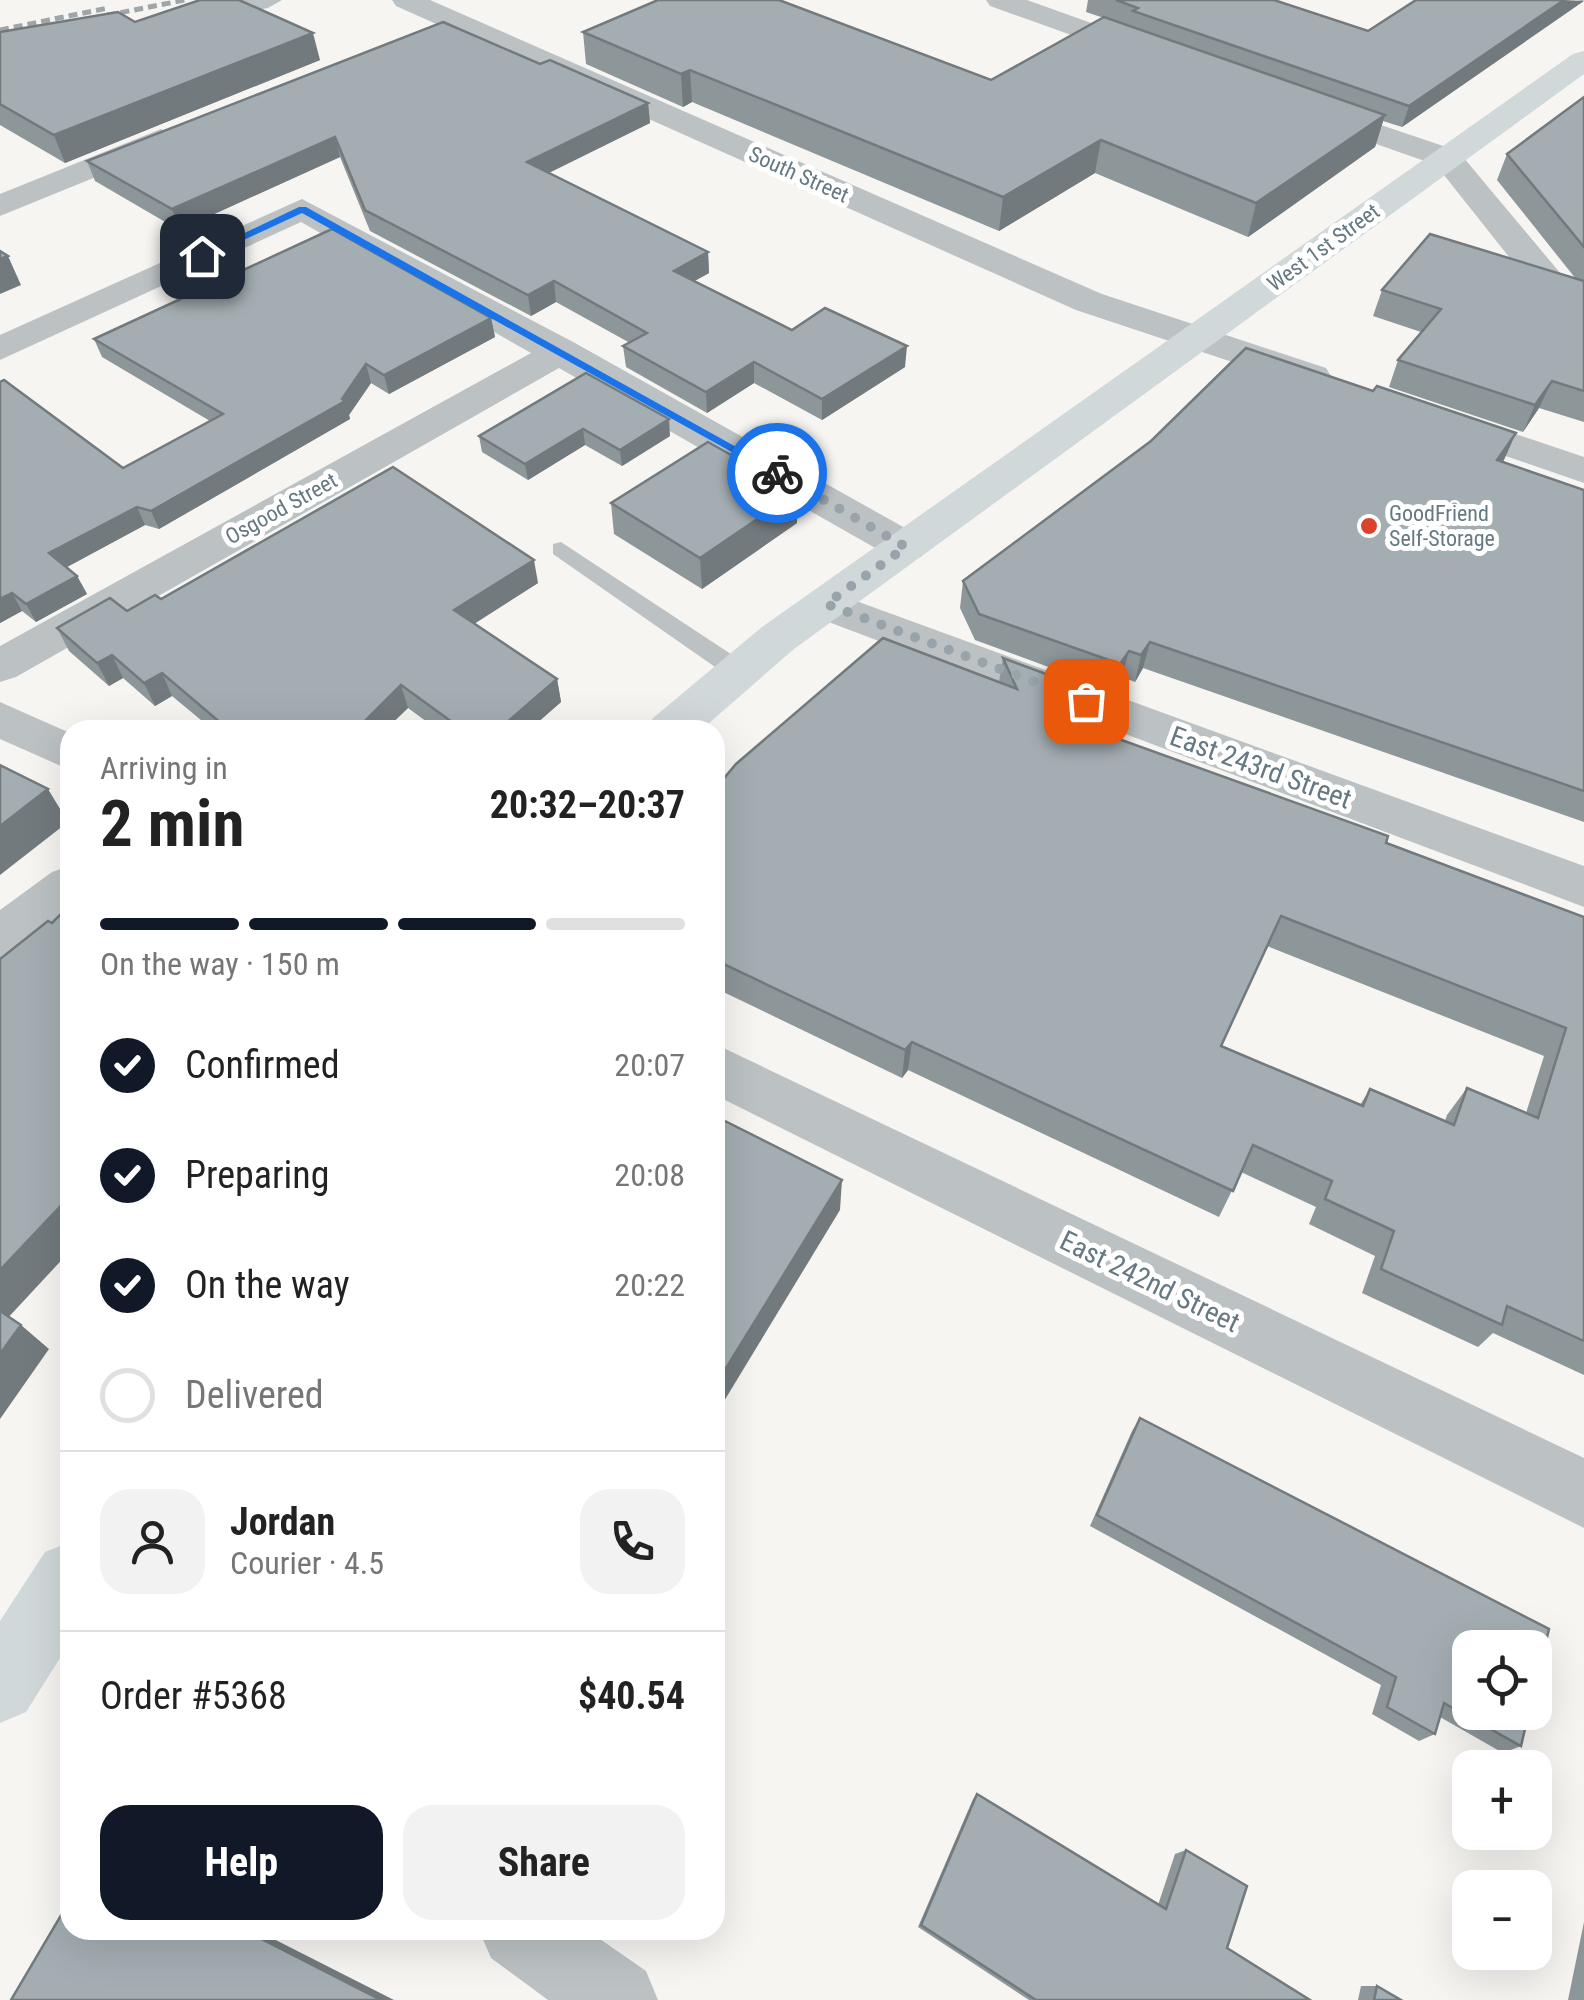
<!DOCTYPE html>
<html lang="en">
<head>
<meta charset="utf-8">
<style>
  body { margin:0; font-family:"Roboto Condensed",sans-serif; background:#f2f2f2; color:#222; height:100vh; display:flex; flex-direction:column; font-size:38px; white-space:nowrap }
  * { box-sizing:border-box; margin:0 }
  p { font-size:32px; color:#767676 }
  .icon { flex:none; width:55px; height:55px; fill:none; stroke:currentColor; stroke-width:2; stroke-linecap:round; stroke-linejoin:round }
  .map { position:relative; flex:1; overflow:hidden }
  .sheet { position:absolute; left:60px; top:720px; width:665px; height:1220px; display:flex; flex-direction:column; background:#fff; border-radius:30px; box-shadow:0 10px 40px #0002 }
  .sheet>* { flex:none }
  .tools { position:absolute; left:1452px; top:1630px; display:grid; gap:20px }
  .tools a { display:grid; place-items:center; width:100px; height:100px; border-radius:20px; background:#fff; box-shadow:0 10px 40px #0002; font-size:50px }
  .pin { position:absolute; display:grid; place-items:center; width:85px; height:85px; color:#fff; margin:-42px; border-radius:20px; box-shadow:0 5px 15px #0006 }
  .courier { position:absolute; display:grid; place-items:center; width:100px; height:100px; margin:-50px; border:8px solid #1a73e8; border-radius:50%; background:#fff; color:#222; box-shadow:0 2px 12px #0007 }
  .overview em { font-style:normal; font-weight:700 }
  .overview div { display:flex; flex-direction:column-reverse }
  .overview { display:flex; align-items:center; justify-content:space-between; height:170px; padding:0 40px }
  h1 { font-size:65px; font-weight:700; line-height:75px }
  .bar { display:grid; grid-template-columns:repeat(4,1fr); gap:15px 10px; align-content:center; height:120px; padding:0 40px }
  .bar i { height:12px; border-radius:8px; background:#e0e0e0 }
  .bar .on { background:#111827 }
  .bar p { grid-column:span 4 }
  .line { display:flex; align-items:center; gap:25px; padding:0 40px; border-top:2px solid #e0e0e0 }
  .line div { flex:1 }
  .round { display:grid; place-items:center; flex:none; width:105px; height:105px; border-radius:30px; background:#f2f2f2 }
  ol { padding:0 40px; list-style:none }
  li { display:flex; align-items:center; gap:30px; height:110px }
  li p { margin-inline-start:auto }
  li .icon { padding:10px; border-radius:50%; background:#111827; color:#fff; stroke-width:4 }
  li:last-child { color:#767676 }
  li i { width:55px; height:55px; border:5px solid #e0e0e0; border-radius:50% }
  .button { display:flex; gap:20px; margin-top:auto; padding:20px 40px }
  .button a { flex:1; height:115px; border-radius:30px; background:#111827; color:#fff; font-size:40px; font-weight:700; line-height:115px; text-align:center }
  .button a+a { background:#f2f2f2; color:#222 }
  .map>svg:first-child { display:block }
</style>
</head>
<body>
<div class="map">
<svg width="1584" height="2000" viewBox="0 0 1584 2000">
  <rect width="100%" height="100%" fill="#f6f5f2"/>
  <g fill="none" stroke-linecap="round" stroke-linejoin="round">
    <polygon fill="#bcc2c4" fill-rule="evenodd" points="561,542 746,664 750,670 746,676 728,676 553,554 553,544"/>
    <g fill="#bcc2c4" fill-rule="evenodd">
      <polygon points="223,0 282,0 268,8 172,27 158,18 162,12"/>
      <polygon points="392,0 430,0 1102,294 1326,368 1331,376 1326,384 1298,384 1076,310 396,6"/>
      <polygon points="986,0 1027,0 1164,49 1169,55 1164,61 1144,61 990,6"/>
      <polygon points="1310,101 1458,151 1566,280 1571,288 1566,296 1540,296 1436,165 1299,117 1294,110 1299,103"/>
      <polygon points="161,129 177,139 172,146 0,216 0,194"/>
      <polygon points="302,199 575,343 921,537 927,547 921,557 906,561 891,557 559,368 16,677 0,682 0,646 531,353 301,222 0,360 0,335"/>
      <polygon points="1441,409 1584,457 1584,483 1427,429 1421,421 1427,413"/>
      <polygon points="826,590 1584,866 1584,907 810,615 804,605 810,595"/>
      <polygon points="0,702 70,733 70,770 0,739"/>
      <polygon points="70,866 70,914 19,954 0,960 0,910 52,872"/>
      <polygon points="479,1930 587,1930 646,1971 658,2000 548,2000 491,1958"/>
    </g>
    <polygon fill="#bcc2c4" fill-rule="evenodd" points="715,1044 1584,1458 1584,1528 715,1095"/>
    <g fill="#d1d8da" fill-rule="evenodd">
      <polygon points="1584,51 1584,74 794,649 701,730 646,730 653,718 762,627 1573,54"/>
      <polygon points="70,1542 70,1642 26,1712 0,1723 0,1621 45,1552"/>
    </g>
    <g stroke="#9ea6aa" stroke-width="5" stroke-dasharray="9 5" stroke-linecap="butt">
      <polyline points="93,18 185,0"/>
      <polyline points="0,30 108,8"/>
    </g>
  </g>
  <g fill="#8d9699" fill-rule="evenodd">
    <polygon points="1088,0 1274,0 1368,31 1584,0 1402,127 1383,121 1375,147 1248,237 1095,173 999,231 692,102 683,107 586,64 583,32 991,80 1104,18 1086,12"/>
    <polygon points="135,22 320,60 65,163 0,125 0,32"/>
    <polygon points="540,64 648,103 650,123 549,173 708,252 709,273 694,281 792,330 905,367 822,420 754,383 707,413 626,367 623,346 630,343 556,302 531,316 370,231 340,157 179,230 95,181 87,161"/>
    <polygon points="1584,97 1584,422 1539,408 1523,432 1389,387 1398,360 1421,332 1373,316 1382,290 1576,279 1497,180 1507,154"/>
    <polygon points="491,318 495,337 389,394 371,383 349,415 350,419 159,529 145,525 66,567 77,576 87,594 36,622 22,611 0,623 0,382 123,468 210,421 102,357 94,339"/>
    <polygon points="586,373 670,436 622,466 585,445 528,480 482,452 479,436"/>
    <polygon points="1502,462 1584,490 1584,822 1143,668 1135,682 1122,677 1114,691 975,640 960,608 963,581"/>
    <polygon points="797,492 797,523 702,589 614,534 611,503"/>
    <polygon points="538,583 474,623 557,679 561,702 529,730 438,730 408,708 385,730 213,730 172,696 155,706 123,678 109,686 69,651 57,628 127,611 161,599"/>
    <path d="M 1003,658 L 1092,725 L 1090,729 L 1584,917 L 1584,1375 L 1493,1333 L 1478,1347 L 1362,1293 L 1375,1256 L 1309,1224 L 1316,1207 L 1241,1172 L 1219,1217 L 908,1070 L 902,1078 L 715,988 L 715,789 L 999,682 ZM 1267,946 L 1544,1056 L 1526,1113 L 1467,1088 L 1447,1115 L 1445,1121 L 1370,1089 L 1360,1105 L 1221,1046 Z"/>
    <polygon points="1140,1418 1521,1746 1503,1753 1440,1717 1435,1734 1419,1741 1372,1714 1381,1685 1090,1526 1132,1431"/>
    <polygon points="977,1794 1158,1905 1175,1854 1186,1850 1227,1948 1310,2000 1029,2000 918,1927 973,1799"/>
    <polygon points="1584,1922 1584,2000 1568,2000"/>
    <polygon points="1361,1986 1377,1986 1401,2000 1358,2000"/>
  </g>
  <g fill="#737a7d">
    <polygon points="1564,0 1584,1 1402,127 1409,106"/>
    <polygon points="313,33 320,60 65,163 54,135"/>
    <polygon points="690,70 692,102 683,107 681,74"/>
    <polygon points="648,103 650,123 530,182 527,162"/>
    <polygon points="1385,115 1375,147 1248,237 1256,203"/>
    <polygon points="335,137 340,157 179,230 172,209"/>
    <polygon points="1101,140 1095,173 999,231 1003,197"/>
    <polygon points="708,252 709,273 675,292 674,271"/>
    <polygon points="8,256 21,285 0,294 0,259"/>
    <polygon points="554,281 556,302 531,316 528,295"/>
    <polygon points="491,318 495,337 389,394 384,375"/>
    <polygon points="907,346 905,367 822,420 822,399"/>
    <polygon points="754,362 754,383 707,413 706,392"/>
    <polygon points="366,364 371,383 349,415 350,419 159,529 151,511 342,399"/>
    <polygon points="1552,381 1539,408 1523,432 1535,405"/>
    <polygon points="669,419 670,436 622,466 620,450"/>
    <polygon points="583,429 585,445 528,480 525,464"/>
    <polygon points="1516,433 1504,460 1485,487 1497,460"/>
    <polygon points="797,492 797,523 702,589 700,558"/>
    <polygon points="137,507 145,525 58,572 49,553"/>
    <polygon points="534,560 538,583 460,633 454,610"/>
    <polygon points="77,576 87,594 36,622 26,604"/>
    <polygon points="12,593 22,611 0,623 0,599"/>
    <polygon points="1150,642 1143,668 1135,682 1141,655"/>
    <polygon points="1129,651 1122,677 1114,691 1120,664"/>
    <polygon points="112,655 123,678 109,686 97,663"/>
    <polygon points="162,673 172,696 155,706 144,683"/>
    <polygon points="557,679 561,702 529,730 498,730"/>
    <polygon points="401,685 408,708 385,730 356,730"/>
    <polygon points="1100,694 1092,725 1073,757 1080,725"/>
    <polygon points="48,789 68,822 0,875 0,826"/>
    <polygon points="912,1042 908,1070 902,1078 905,1050"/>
    <polygon points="842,1180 840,1210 715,1416 715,1386"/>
    <polygon points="70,1196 70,1251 5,1321 0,1316 0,1270"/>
    <polygon points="21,1325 49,1349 0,1419 0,1354"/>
    <polygon points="244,1930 256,1930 394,2000 381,2000"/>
  </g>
  <g fill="#a4aeb2" stroke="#737a7d" stroke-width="2.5" fill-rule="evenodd">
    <polygon points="200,0 239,0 313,33 54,135 0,104 0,32 118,12 135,22"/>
    <polygon points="658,0 779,0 991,80 1104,17 1385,115 1256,203 1101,140 1003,197 690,70 681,74 583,32"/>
    <polygon points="1116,0 1274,0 1368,31 1416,0 1564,0 1409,106 1133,11 1138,8"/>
    <polygon points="443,22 540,64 550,60 648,103 527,162 708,252 674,271 792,330 825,308 907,346 822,399 754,362 706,392 623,346 647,333 554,281 528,295 365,210 335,137 172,209 87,161"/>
    <polygon points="1584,97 1584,247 1507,154"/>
    <polygon points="332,229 491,318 384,375 366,364 342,399 345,401 151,511 137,507 49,553 77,576 26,604 12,593 0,599 0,382 4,380 123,468 223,414 94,339"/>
    <polygon points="1430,234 1584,281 1584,391 1552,381 1535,405 1398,360 1441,309 1382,290"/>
    <polygon points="0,251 8,256 0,259"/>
    <polygon points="1246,348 1373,391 1377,386 1516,433 1497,460 1584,490 1584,791 1150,642 1141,655 1129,651 1120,664 979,614 963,581 1151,441"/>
    <polygon points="586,373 669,419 620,450 583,429 525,464 479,436"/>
    <polygon points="708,442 797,492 700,558 611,503"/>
    <polygon points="393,467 534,560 454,610 557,679 498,730 463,730 401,685 356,730 229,730 162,673 144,683 112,655 97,663 57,628 110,598 127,611 155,595 161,599"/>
    <path d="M 883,638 L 1017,689 L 1003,658 L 1100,694 L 1080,725 L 1388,836 L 1386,843 L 1584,917 L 1584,1341 L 1507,1306 L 1502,1325 L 1381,1269 L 1394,1231 L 1325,1199 L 1332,1181 L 1253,1145 L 1233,1191 L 912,1042 L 905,1050 L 715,960 L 715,789 L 736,764 ZM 1281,916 L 1566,1028 L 1538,1118 L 1467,1088 L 1454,1125 L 1370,1089 L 1363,1106 L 1221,1046 Z"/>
    <polygon points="0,765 48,789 0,826"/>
    <polygon points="70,905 70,1196 0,1270 0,959 48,921 52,923"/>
    <polygon points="715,1116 842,1180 715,1386"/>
    <polygon points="0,1311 21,1325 0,1354"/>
    <polygon points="1140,1418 1549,1629 1535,1688 1535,1648 1470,1648 1470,1712 1529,1712 1521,1746 1444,1703 1435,1734 1387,1707 1396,1677 1097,1515"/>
    <polygon points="977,1794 1166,1909 1186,1850 1247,1886 1227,1948 1310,2000 1036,2000 921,1925"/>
    <polygon points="70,1900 70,1930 244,1930 381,2000 11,2000"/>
    <polygon points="1377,1986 1401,2000 1374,2000"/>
  </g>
  <polygon fill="#1a73e8" points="299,207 306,207 783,473 773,475 302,213 205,258 196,256"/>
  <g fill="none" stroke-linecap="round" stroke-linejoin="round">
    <polyline stroke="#98a4a9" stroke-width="10" stroke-dasharray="0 18" points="777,473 906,547 826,604 1086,701"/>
  </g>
  <circle fill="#da422e" stroke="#fff" stroke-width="4" cx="1369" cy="526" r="10"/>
  <g text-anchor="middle" stroke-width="10" stroke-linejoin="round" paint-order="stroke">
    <g font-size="22" fill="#667982" stroke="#fff">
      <text transform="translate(799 174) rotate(24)" y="8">South Street</text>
      <text transform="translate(1323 247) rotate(-36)" y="8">West 1st Street</text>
      <text transform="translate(281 508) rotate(-29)" y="8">Osgood Street</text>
    </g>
    <g font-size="22" fill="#667982" stroke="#fff" text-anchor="start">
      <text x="1389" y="521">GoodFriend<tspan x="1389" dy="25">Self-Storage</tspan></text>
    </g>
    <g font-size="28" fill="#667982" stroke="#fff">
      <text transform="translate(1261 767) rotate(20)" y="10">East 243rd Street</text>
      <text transform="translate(1150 1281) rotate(26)" y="10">East 242nd Street</text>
    </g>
  </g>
</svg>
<div class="tools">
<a><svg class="icon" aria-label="locate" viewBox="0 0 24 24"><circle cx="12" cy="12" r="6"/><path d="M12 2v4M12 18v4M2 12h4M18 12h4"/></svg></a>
<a>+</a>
<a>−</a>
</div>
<div class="pin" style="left:1086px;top:701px;background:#ea580c"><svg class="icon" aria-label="bag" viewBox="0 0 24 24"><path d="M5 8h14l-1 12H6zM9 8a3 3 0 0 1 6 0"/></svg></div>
<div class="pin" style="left:202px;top:256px;background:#1f2937"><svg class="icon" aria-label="home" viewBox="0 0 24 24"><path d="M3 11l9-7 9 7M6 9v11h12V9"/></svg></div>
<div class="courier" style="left:777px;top:473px"><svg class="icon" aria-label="bike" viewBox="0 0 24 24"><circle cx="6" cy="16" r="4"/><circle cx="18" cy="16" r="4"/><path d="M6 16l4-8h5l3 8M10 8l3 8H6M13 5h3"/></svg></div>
<section class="sheet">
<div class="overview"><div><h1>2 min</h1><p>Arriving in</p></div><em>20:32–20:37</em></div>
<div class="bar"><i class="on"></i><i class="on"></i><i class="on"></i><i></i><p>On the way · 150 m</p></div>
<ol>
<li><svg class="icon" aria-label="check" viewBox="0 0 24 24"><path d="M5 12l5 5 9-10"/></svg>Confirmed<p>20:07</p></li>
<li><svg class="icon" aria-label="check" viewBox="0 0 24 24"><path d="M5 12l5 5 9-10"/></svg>Preparing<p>20:08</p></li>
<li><svg class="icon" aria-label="check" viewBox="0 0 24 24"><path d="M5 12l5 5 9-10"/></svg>On the way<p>20:22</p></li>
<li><i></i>Delivered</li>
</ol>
<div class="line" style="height:180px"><a class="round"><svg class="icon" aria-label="person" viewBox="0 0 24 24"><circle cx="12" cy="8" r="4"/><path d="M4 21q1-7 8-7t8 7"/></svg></a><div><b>Jordan</b><p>Courier · 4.5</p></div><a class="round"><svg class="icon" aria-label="phone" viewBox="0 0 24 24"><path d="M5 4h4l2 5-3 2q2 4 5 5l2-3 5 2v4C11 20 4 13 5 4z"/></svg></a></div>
<div class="line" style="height:130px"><div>Order #5368</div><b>$40.54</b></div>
<div class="button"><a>Help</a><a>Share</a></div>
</section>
</div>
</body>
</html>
